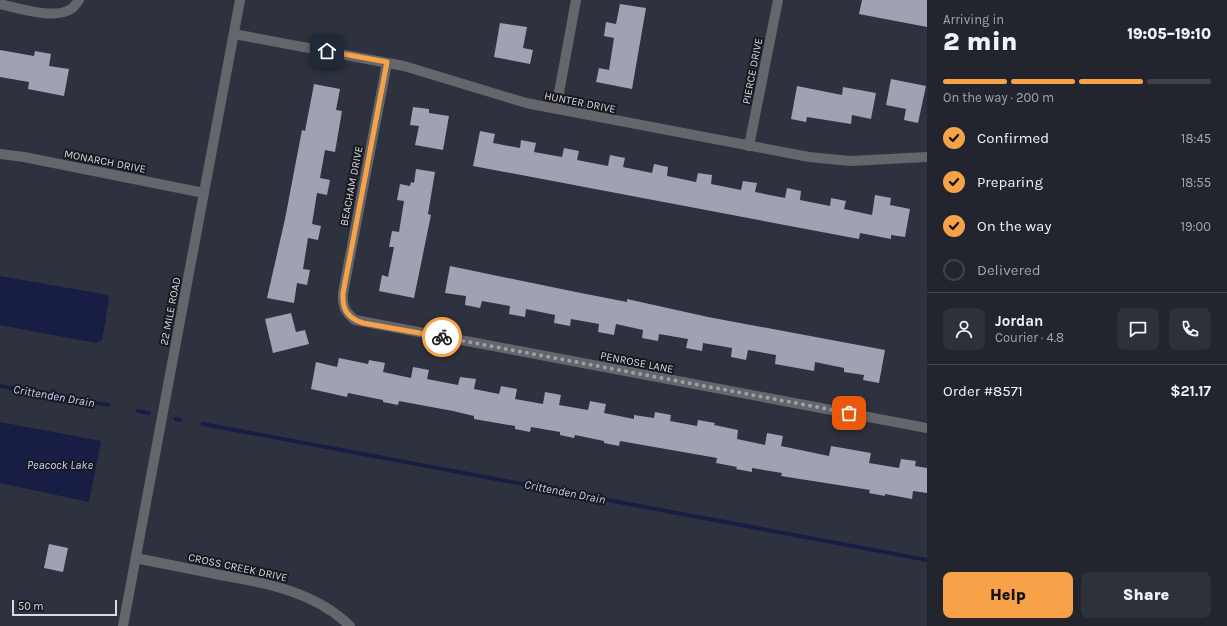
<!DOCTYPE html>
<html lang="en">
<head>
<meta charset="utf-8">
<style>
  body { margin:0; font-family:Karla,sans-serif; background:#2e313a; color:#f1f3f6; height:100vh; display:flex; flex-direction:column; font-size:15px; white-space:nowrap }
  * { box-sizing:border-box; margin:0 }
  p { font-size:13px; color:#a2a5aa }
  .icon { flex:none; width:22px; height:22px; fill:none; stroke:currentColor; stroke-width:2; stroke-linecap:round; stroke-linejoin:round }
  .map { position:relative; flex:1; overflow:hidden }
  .sheet { display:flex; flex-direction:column; background:#22252e; width:300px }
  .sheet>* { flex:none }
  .scale { position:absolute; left:12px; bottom:10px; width:105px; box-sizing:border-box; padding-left:4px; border:2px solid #d9dbe4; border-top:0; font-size:11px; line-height:14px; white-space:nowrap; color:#d9dbe4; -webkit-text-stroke:3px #18191f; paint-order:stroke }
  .pin { position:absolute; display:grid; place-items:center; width:34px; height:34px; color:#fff; margin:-17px; border-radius:8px; box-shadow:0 2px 6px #0006 }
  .courier { position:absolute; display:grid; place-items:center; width:40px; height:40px; margin:-20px; border:3px solid #f7a248; border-radius:50%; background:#fff; color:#222; box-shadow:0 1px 5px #0007 }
  .summary em { font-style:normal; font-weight:800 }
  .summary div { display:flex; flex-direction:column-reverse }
  .summary { display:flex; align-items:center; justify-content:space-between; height:68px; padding:0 16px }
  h1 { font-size:26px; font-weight:800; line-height:30px }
  .bar { display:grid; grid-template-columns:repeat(4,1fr); gap:6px 4px; align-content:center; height:48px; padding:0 16px }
  .bar i { height:5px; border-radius:3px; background:#3f424a }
  .bar .current { background:#f7a248 }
  .bar p { grid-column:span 4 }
  .line { display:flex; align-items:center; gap:10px; padding:0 16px; border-top:1px solid #3f424a }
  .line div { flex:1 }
  .round { display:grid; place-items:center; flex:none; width:42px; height:42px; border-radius:8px; background:#2e313a }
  ol { padding:0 16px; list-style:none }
  li { display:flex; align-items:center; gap:12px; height:44px }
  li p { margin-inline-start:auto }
  li .icon { padding:4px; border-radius:50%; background:#f7a248; color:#111; stroke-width:4 }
  li:last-child { color:#a2a5aa }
  li i { width:22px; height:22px; border:2px solid #3f424a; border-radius:50% }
  .cta { display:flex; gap:8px; margin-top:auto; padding:8px 16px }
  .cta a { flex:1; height:46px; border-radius:8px; background:#f7a248; color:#111; font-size:16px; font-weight:800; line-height:46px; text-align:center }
  .cta a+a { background:#2e313a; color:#f1f3f6 }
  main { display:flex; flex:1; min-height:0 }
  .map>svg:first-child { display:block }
</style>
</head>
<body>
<main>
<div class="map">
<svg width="927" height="626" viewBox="0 0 927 626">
  <rect width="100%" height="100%" fill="#2e313e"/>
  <g fill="#181d43">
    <polygon points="0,276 108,295 109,299 102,340 96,343 90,342 0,325"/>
    <polygon points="0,422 101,441 89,502 0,483"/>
  </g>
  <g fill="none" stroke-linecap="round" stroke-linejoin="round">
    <g stroke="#181d43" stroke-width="4">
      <polyline points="0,386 108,405"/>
      <polyline points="138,411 149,413"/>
      <polyline points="176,419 180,420"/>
      <polyline points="203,424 927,560"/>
    </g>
  </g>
  <g fill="#9ea2b2">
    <polygon points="862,0 927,0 927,27 859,14"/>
    <polygon points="620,4 646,8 632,89 596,82 599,68 609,70 614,38 604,36 606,22 616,24"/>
    <polygon points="500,23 527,27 523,48 533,50 530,64 494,57"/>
    <polygon points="0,50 34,56 35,51 51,54 49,66 69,69 64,96 28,89 29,82 0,77"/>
    <polygon points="891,79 926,86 918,123 904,120 906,109 886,105"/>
    <polygon points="314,84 340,89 336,110 342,111 335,152 325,150 320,178 330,180 327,195 317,193 312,224 321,226 318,240 308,238 303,269 310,270 307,285 297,283 294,303 267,298 285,219 302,130 305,131"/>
    <polygon points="797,86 842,95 843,87 876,93 871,119 852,115 851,124 807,117 806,122 791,119"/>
    <polygon points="413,107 429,109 429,113 449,116 443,150 415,145 419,126 410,125"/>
    <polygon points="480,131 495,134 493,143 520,148 521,140 536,143 534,152 562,157 564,148 579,151 577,160 608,166 610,155 625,158 623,167 652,173 654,164 668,167 667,176 696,182 698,173 712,175 711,184 741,190 743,181 757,183 755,192 785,198 787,188 801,191 800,200 830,206 831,198 846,201 844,209 872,215 875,195 891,198 890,205 910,209 905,237 891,235 891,239 860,233 859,239 473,166"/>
    <polygon points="416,169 435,172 428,214 431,215 414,298 379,291 382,275 388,277 394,247 389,247 392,231 399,232 404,201 397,200 400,184 410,186 411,182 414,183"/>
    <polygon points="450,266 576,292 627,302 627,299 708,317 885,350 879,383 863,380 864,375 844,372 844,368 815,362 814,371 775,364 776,355 748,350 746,360 731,357 732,348 703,343 702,351 686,348 688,339 659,334 658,341 642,338 643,330 616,324 614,335 598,332 599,324 571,319 570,326 554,323 555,315 526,309 525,317 509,314 510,306 482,301 480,308 465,305 466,296 445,293"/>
    <polygon points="291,313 296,332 305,330 309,344 273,353 265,319"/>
    <polygon points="339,358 368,364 369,360 385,363 383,372 411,378 413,367 429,370 427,379 458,385 460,377 476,379 474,389 499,394 501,386 517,389 515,399 543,404 545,392 561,395 559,405 588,410 590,401 606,404 604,413 634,419 634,415 654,418 655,412 671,415 670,421 697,426 698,420 715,423 714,425 738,430 737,439 765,445 767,433 783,436 781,446 829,456 831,446 871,453 869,463 899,468 901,459 916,461 915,466 927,468 927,493 913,491 912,499 885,494 885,496 869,493 870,490 781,476 782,473 752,468 752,472 736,469 737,467 716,463 717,458 620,441 619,446 604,443 604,441 575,435 574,438 560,435 560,432 531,427 530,432 515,429 515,426 474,419 474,416 453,411 399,401 398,405 383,402 383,400 348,393 347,397 311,389 316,362 337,367"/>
    <polygon points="49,544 68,548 63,572 44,568"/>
  </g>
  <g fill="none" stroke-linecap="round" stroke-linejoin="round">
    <g stroke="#64666c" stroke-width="10">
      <path d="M 0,4 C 18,8 55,20 71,9 C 74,7 77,3 79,0"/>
      <polyline points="234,34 404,66 526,103 809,157 850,161 927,157"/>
      <path d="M 387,63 L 343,293 C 342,306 345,312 355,320 L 927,428"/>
      <polyline points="556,109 576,0"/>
      <polyline points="749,146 778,0"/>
      <polyline points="0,154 24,157 204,193"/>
      <path d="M 136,558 C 164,564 192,569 220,575 C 267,583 315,592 350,626"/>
    </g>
    <polyline stroke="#64666c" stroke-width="10" points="123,626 240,0"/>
  </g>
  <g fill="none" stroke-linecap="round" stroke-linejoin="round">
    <polyline stroke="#9da0aa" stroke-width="4" stroke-dasharray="0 7.2" points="442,337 849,413"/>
    <path stroke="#f7a248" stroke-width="5" d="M 327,51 L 387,62 L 343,293 C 342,309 347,318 363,323 L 442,337"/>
  </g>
  <g text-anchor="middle" stroke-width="4" stroke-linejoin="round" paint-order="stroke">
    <g font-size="11" fill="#d9dbe4" stroke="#18191f">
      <text transform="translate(752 71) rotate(-79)" y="4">PIERCE DRIVE</text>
      <text transform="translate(580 102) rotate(11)" y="4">HUNTER DRIVE</text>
      <text transform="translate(105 161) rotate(11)" y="4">MONARCH DRIVE</text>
      <text transform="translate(351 186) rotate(-79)" y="4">BEACHAM DRIVE</text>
      <text transform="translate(170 311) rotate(-79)" y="4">22 MILE ROAD</text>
      <text transform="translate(637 362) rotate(11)" y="4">PENROSE LANE</text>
      <text transform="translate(238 567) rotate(12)" y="4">CROSS CREEK DRIVE</text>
    </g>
    <g font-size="12" font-style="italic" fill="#c7d2fd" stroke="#18191f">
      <text transform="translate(54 396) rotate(10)" y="4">Crittenden Drain</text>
      <text x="60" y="469">Peacock Lake</text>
      <text transform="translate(565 492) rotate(11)" y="4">Crittenden Drain</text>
    </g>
  </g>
</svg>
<div class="scale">50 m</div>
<div class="pin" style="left:849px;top:413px;background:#ea580c"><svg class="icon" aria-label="bag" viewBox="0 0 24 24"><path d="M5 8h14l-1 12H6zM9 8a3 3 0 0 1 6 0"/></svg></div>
<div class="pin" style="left:327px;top:51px;background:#1f2937"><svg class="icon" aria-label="home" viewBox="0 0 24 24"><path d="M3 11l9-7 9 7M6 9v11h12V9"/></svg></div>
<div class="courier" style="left:442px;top:337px"><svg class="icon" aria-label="bike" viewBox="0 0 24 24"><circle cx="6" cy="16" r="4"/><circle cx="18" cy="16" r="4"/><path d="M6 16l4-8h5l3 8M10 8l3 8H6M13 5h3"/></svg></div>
</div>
<section class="sheet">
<div class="summary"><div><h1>2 min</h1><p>Arriving in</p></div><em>19:05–19:10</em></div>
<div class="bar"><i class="current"></i><i class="current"></i><i class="current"></i><i></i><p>On the way · 200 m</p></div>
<ol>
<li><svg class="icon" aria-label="check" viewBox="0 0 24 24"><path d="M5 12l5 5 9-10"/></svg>Confirmed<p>18:45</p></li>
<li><svg class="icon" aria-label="check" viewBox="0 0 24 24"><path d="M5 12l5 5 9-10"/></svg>Preparing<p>18:55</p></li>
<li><svg class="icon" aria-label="check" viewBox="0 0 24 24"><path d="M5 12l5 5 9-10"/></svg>On the way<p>19:00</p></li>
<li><i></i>Delivered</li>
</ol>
<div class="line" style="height:72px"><a class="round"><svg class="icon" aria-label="person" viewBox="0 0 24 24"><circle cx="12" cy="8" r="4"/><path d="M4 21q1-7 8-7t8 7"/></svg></a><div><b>Jordan</b><p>Courier · 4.8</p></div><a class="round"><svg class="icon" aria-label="chat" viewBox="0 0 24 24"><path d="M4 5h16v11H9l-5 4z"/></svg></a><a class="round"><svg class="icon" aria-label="phone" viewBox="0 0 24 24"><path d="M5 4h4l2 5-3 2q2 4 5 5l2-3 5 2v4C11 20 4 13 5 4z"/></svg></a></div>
<div class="line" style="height:52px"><div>Order #8571</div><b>$21.17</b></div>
<div class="cta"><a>Help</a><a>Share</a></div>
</section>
</main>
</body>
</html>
